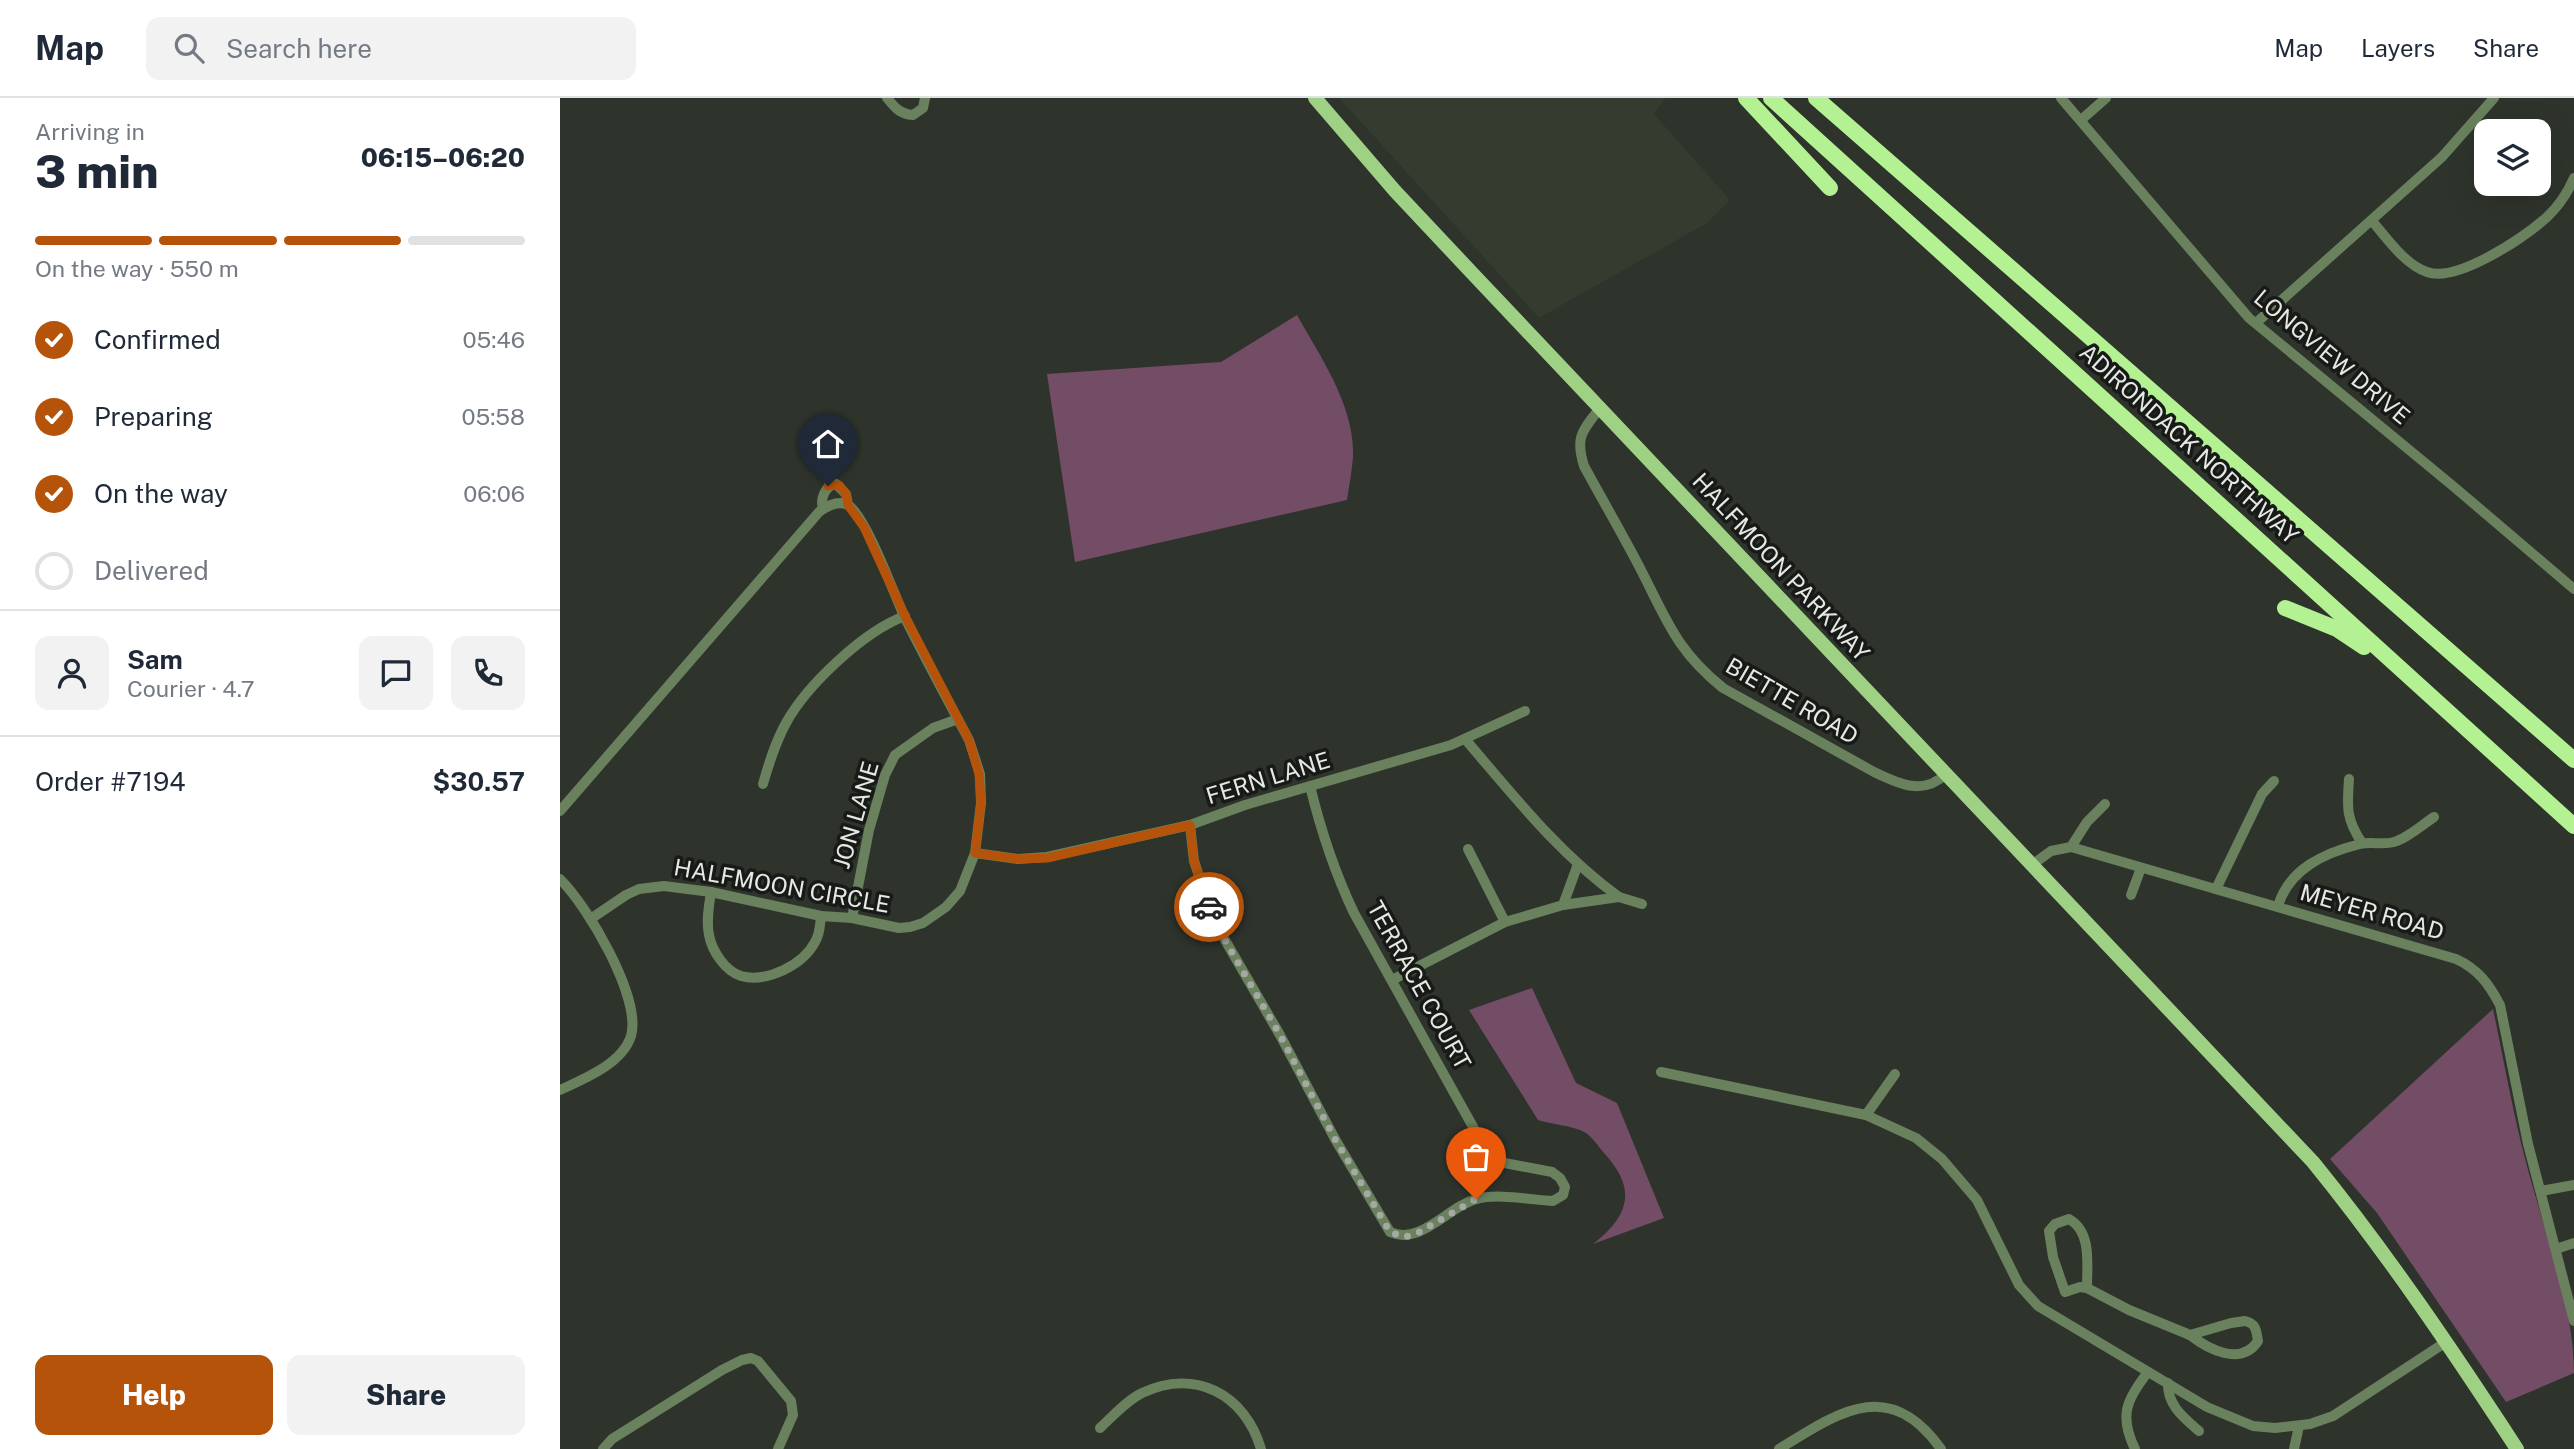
<!DOCTYPE html>
<html lang="en">
<head>
<meta charset="utf-8">
<style>
  body { margin:0; font-family:"Public Sans",sans-serif; background:#f2f2f3; color:#1f2937; height:100vh; display:flex; flex-direction:column; font-size:26px; white-space:nowrap }
  * { box-sizing:border-box; margin:0 }
  p { font-size:23px; color:#747a83 }
  .icon { flex:none; width:38px; height:38px; fill:none; stroke:currentColor; stroke-width:2; stroke-linecap:round; stroke-linejoin:round }
  .map { position:relative; flex:1; overflow:hidden }
  .sheet { display:flex; flex-direction:column; background:#fff; width:560px }
  .sheet>* { flex:none }
  .buttons { position:absolute; left:1914px; top:21px; display:grid; gap:14px }
  .buttons a { display:grid; place-items:center; width:77px; height:77px; border-radius:14px; background:#fff; box-shadow:0 7px 28px #0002; font-size:35px }
  .pin { position:absolute; display:grid; place-items:center; width:60px; height:60px; color:#fff; margin:-72px -30px; border-radius:50% 50% 50% 0; rotate:-45deg; box-shadow:0 0 7px #0007 }
  .pin .icon { rotate:45deg }
  .courier { position:absolute; display:grid; place-items:center; width:70px; height:70px; margin:-35px; border:5px solid #b45309; border-radius:50%; background:#fff; color:#222; box-shadow:0 2px 9px #0007 }
  .overview em { font-style:normal; font-weight:800 }
  .overview div { display:flex; flex-direction:column-reverse }
  .overview { display:flex; align-items:center; justify-content:space-between; height:119px; padding:0 35px }
  h1 { font-size:46px; font-weight:800; line-height:52px }
  .bar { display:grid; grid-template-columns:repeat(4,1fr); gap:10px 7px; align-content:center; height:84px; padding:0 35px }
  .bar i { height:9px; border-radius:5px; background:#e0e1e3 }
  .bar .selected { background:#b45309 }
  .bar p { grid-column:span 4 }
  .line { display:flex; align-items:center; gap:18px; padding:0 35px; border-top:2px solid #e0e1e3 }
  .line div { flex:1 }
  .round { display:grid; place-items:center; flex:none; width:74px; height:74px; border-radius:14px; background:#f2f2f3 }
  ol { padding:0 35px; list-style:none }
  li { display:flex; align-items:center; gap:21px; height:77px }
  li p { margin-inline-start:auto }
  li .icon { padding:7px; border-radius:50%; background:#b45309; color:#fff; stroke-width:4 }
  li:last-child { color:#747a83 }
  li i { width:38px; height:38px; border:4px solid #e0e1e3; border-radius:50% }
  .action { display:flex; gap:14px; margin-top:auto; padding:14px 35px }
  .action a { flex:1; height:80px; border-radius:14px; background:#b45309; color:#fff; font-size:28px; font-weight:800; line-height:80px; text-align:center }
  .action a+a { background:#f2f2f3; color:#1f2937 }
  header { display:flex; align-items:center; gap:42px; box-sizing:border-box; height:98px; padding:0 35px; background:#fff; border-bottom:2px solid #e0e1e3 }
  header strong { font-size:33px }
  nav { display:flex; gap:38px; margin-inline-start:auto; font-size:24px }
  .search { width:490px; height:63px; background:#f2f2f3; display:flex; align-items:center; gap:18px; box-sizing:border-box; padding:0 24px; border-radius:14px; color:#747a83; font-size:26px }
  main { display:flex; flex:1; min-height:0 }
  .map>svg:first-child { display:block }
</style>
</head>
<body>
<header>
<strong>Map</strong>
<div class="search"><svg class="icon" aria-label="search" viewBox="0 0 24 24"><circle cx="10" cy="10" r="6"/><path d="M15 15l6 6"/></svg>Search here</div>
<nav><a>Map</a><a>Layers</a><a>Share</a></nav>
</header>
<main>
<section class="sheet">
<div class="overview"><div><h1>3 min</h1><p>Arriving in</p></div><em>06:15–06:20</em></div>
<div class="bar"><i class="selected"></i><i class="selected"></i><i class="selected"></i><i></i><p>On the way · 550 m</p></div>
<ol>
<li><svg class="icon" aria-label="check" viewBox="0 0 24 24"><path d="M5 12l5 5 9-10"/></svg>Confirmed<p>05:46</p></li>
<li><svg class="icon" aria-label="check" viewBox="0 0 24 24"><path d="M5 12l5 5 9-10"/></svg>Preparing<p>05:58</p></li>
<li><svg class="icon" aria-label="check" viewBox="0 0 24 24"><path d="M5 12l5 5 9-10"/></svg>On the way<p>06:06</p></li>
<li><i></i>Delivered</li>
</ol>
<div class="line" style="height:126px"><a class="round"><svg class="icon" aria-label="person" viewBox="0 0 24 24"><circle cx="12" cy="8" r="4"/><path d="M4 21q1-7 8-7t8 7"/></svg></a><div><b>Sam</b><p>Courier · 4.7</p></div><a class="round"><svg class="icon" aria-label="chat" viewBox="0 0 24 24"><path d="M4 5h16v11H9l-5 4z"/></svg></a><a class="round"><svg class="icon" aria-label="phone" viewBox="0 0 24 24"><path d="M5 4h4l2 5-3 2q2 4 5 5l2-3 5 2v4C11 20 4 13 5 4z"/></svg></a></div>
<div class="line" style="height:91px"><div>Order #7194</div><b>$30.57</b></div>
<div class="action"><a>Help</a><a>Share</a></div>
</section>
<div class="map">
<svg width="2014" height="1351" viewBox="0 0 2014 1351">
  <rect width="100%" height="100%" fill="#2e332c"/>
  <polygon fill="#333c2f" points="779,0 1106,0 1094,16 1170,102 1147,125 979,220"/>
  <g fill="#734d65">
    <path d="M 737,217 C 761,260 795,308 793,359 C 792,373 789,388 787,402 L 515,464 L 487,276 L 661,264 Z"/>
    <path d="M 972,890 L 1016,985 L 1057,1005 L 1104,1120 L 1033,1146 C 1070,1117 1077,1091 1044,1055 C 1039,1049 1032,1039 1026,1035 C 1015,1028 990,1026 978,1022 L 909,912 Z"/>
    <path d="M 1933,911 C 1944,963 1953,1016 1967,1068 C 1984,1133 2014,1207 2014,1275 L 1946,1304 L 1817,1115 L 1770,1061 Z"/>
  </g>
  <g fill="none" stroke-linecap="round" stroke-linejoin="round">
    <g stroke="#69815d" stroke-width="10">
      <path d="M 327,0 C 335,10 340,16 353,17 L 363,10 L 365,0"/>
      <polyline points="1501,0 1689,220 1893,388 2014,491"/>
      <polyline points="1521,22 1546,0"/>
      <path d="M 1812,123 C 1827,140 1845,167 1867,174 C 1897,185 1963,140 1986,120 C 1998,109 2008,94 2014,80"/>
      <polyline points="1696,225 1882,59 1934,0"/>
      <path d="M 1040,310 C 1022,333 1015,339 1024,368 C 1043,403 1063,437 1081,472 C 1107,523 1117,553 1163,590 L 1314,674 C 1339,686 1363,698 1386,676"/>
      <path d="M 263,411 C 260,400 265,388 276,386 L 286,396 L 288,407"/>
      <path d="M 905,641 C 953,697 999,756 1059,799"/>
      <path d="M 1789,681 C 1787,710 1786,721 1802,745"/>
      <path d="M 203,686 C 209,665 215,645 226,625 C 247,587 304,533 345,518"/>
      <path d="M 750,688 C 761,733 774,773 794,815 L 927,1054 L 928,1070 L 916,1101"/>
      <path d="M 0,713 L 259,414 C 267,408 278,402 288,407 C 306,418 334,496 344,518 C 365,560 387,601 409,642 L 420,676 L 421,705 L 415,755 L 400,793 L 386,809 L 363,825 L 350,829 L 339,830 L 292,820 L 261,818 L 151,794 L 104,788 L 79,791 L 66,797 L 32,820"/>
      <path d="M 630,727 L 634,763 L 654,823 L 720,937 L 775,1041 L 830,1134 C 861,1148 888,1108 917,1101 C 937,1095 972,1102 993,1103 L 1003,1097 L 1005,1089 L 1000,1080 L 992,1074 L 929,1062"/>
      <polyline points="1511,749 1527,724 1545,706"/>
      <polyline points="908,751 945,824"/>
      <polyline points="415,755 458,761 487,759 630,727 685,707 891,647 965,613"/>
      <path d="M 1472,767 L 1491,753 L 1511,749 L 1896,861 C 1918,871 1929,886 1940,907 L 1968,1046 L 2014,1223"/>
      <path d="M 0,781 C 27,807 82,900 71,938 C 62,966 24,981 0,992"/>
      <polyline points="1656,791 1702,696 1714,683"/>
      <path d="M 151,794 C 149,808 146,823 149,837 C 152,853 165,873 181,878 C 207,885 243,867 255,844 C 260,836 260,827 261,818"/>
      <polyline points="1571,797 1581,770"/>
      <polyline points="1003,807 1018,766"/>
      <path d="M 1718,808 C 1729,771 1764,755 1800,746 C 1812,743 1825,748 1837,743 C 1850,738 1862,727 1874,719"/>
      <polyline points="292,820 309,732 325,677 335,657 373,630 398,621"/>
      <polyline points="832,882 945,824 1003,807 1059,799 1082,806"/>
      <polyline points="1101,974 1306,1017 1356,1040 1382,1061 1417,1102 1459,1187 1478,1208 1647,1309 1693,1328 1715,1330 1750,1326 1773,1318 1886,1244"/>
      <polyline points="1306,1017 1335,976"/>
      <polyline points="1981,1093 2014,1087"/>
      <path d="M 1509,1121 C 1532,1134 1527,1166 1527,1190 L 1520,1189 L 1505,1194 L 1493,1159 L 1489,1133 L 1495,1126 Z"/>
      <polyline points="1996,1151 2014,1145"/>
      <polyline points="1527,1190 1569,1212 1630,1237"/>
      <path d="M 1685,1223 C 1697,1226 1696,1233 1698,1243 C 1681,1269 1648,1251 1630,1237 L 1671,1225 Z"/>
      <path d="M 1608,1285 C 1607,1307 1624,1320 1639,1333"/>
      <path d="M 540,1330 C 553,1318 566,1303 582,1295 C 635,1270 685,1296 701,1351"/>
      <polyline points="43,1351 52,1341 162,1272 182,1262 191,1260 198,1263 231,1303 233,1317 218,1351"/>
      <path d="M 1219,1351 C 1279,1314 1329,1278 1381,1351"/>
      <path d="M 1575,1351 C 1559,1318 1566,1302 1588,1274"/>
      <polyline points="1734,1351 1739,1328"/>
    </g>
    <path stroke="#9fd184" stroke-width="14" d="M 755,0 L 835,93 L 913,176 L 1753,1064 C 1827,1155 1893,1253 1957,1351"/>
    <g stroke="#b4f193" stroke-width="16">
      <polyline points="1186,0 1270,90"/>
      <polyline points="1211,0 2014,728"/>
      <polyline points="1256,0 2014,662"/>
      <polyline points="1725,510 1777,531 1804,549"/>
    </g>
  </g>
  <g fill="none" stroke-linecap="round" stroke-linejoin="round">
    <polyline stroke="#a5a9a3" stroke-width="7" stroke-dasharray="0 12.6" points="649,809 666,844 720,937 775,1041 830,1134 844,1139 856,1136 916,1101"/>
    <polyline stroke="#b45309" stroke-width="9" points="268,388 279,387 286,396 288,407 304,429 345,518 409,642 419,676 421,705 415,755 458,761 487,760 630,727 634,763 649,809"/>
  </g>
  <g text-anchor="middle" stroke-width="7" stroke-linejoin="round" paint-order="stroke">
    <g font-size="23" fill="#e5e8e3" stroke="#181a17">
      <text transform="translate(1772 259) rotate(40)" y="8">LONGVIEW DRIVE</text>
      <text transform="translate(1629 346) rotate(42)" y="8">ADIRONDACK NORTHWAY</text>
      <text transform="translate(1221 469) rotate(47)" y="8">HALFMOON PARKWAY</text>
      <text transform="translate(1232 603) rotate(30)" y="8">BIETTE ROAD</text>
      <text transform="translate(708 680) rotate(-17)" y="8">FERN LANE</text>
      <text transform="translate(296 717) rotate(-74)" y="8">JON LANE</text>
      <text transform="translate(222 788) rotate(10)" y="8">HALFMOON CIRCLE</text>
      <text transform="translate(1812 814) rotate(16)" y="8">MEYER ROAD</text>
      <text transform="translate(859 887) rotate(61)" y="8">TERRACE COURT</text>
    </g>
  </g>
</svg>
<div class="buttons">
<a><svg class="icon" aria-label="layers" viewBox="0 0 24 24"><path d="M12 4l9 5-9 5-9-5zM3 14l9 5 9-5"/></svg></a>
</div>
<div class="pin" style="left:916px;top:1101px;background:#ea580c"><svg class="icon" aria-label="bag" viewBox="0 0 24 24"><path d="M5 8h14l-1 12H6zM9 8a3 3 0 0 1 6 0"/></svg></div>
<div class="pin" style="left:268px;top:388px;background:#1f2937"><svg class="icon" aria-label="home" viewBox="0 0 24 24"><path d="M3 11l9-7 9 7M6 9v11h12V9"/></svg></div>
<div class="courier" style="left:649px;top:809px"><svg class="icon" aria-label="car" viewBox="0 0 24 24"><path d="M5 17H2v-5l4-1 3-4h7l3 4 3 1v5h-3M9 17h6M6 11h13"/><circle cx="7" cy="17" r="2"/><circle cx="17" cy="17" r="2"/></svg></div>
</div>
</main>
</body>
</html>
